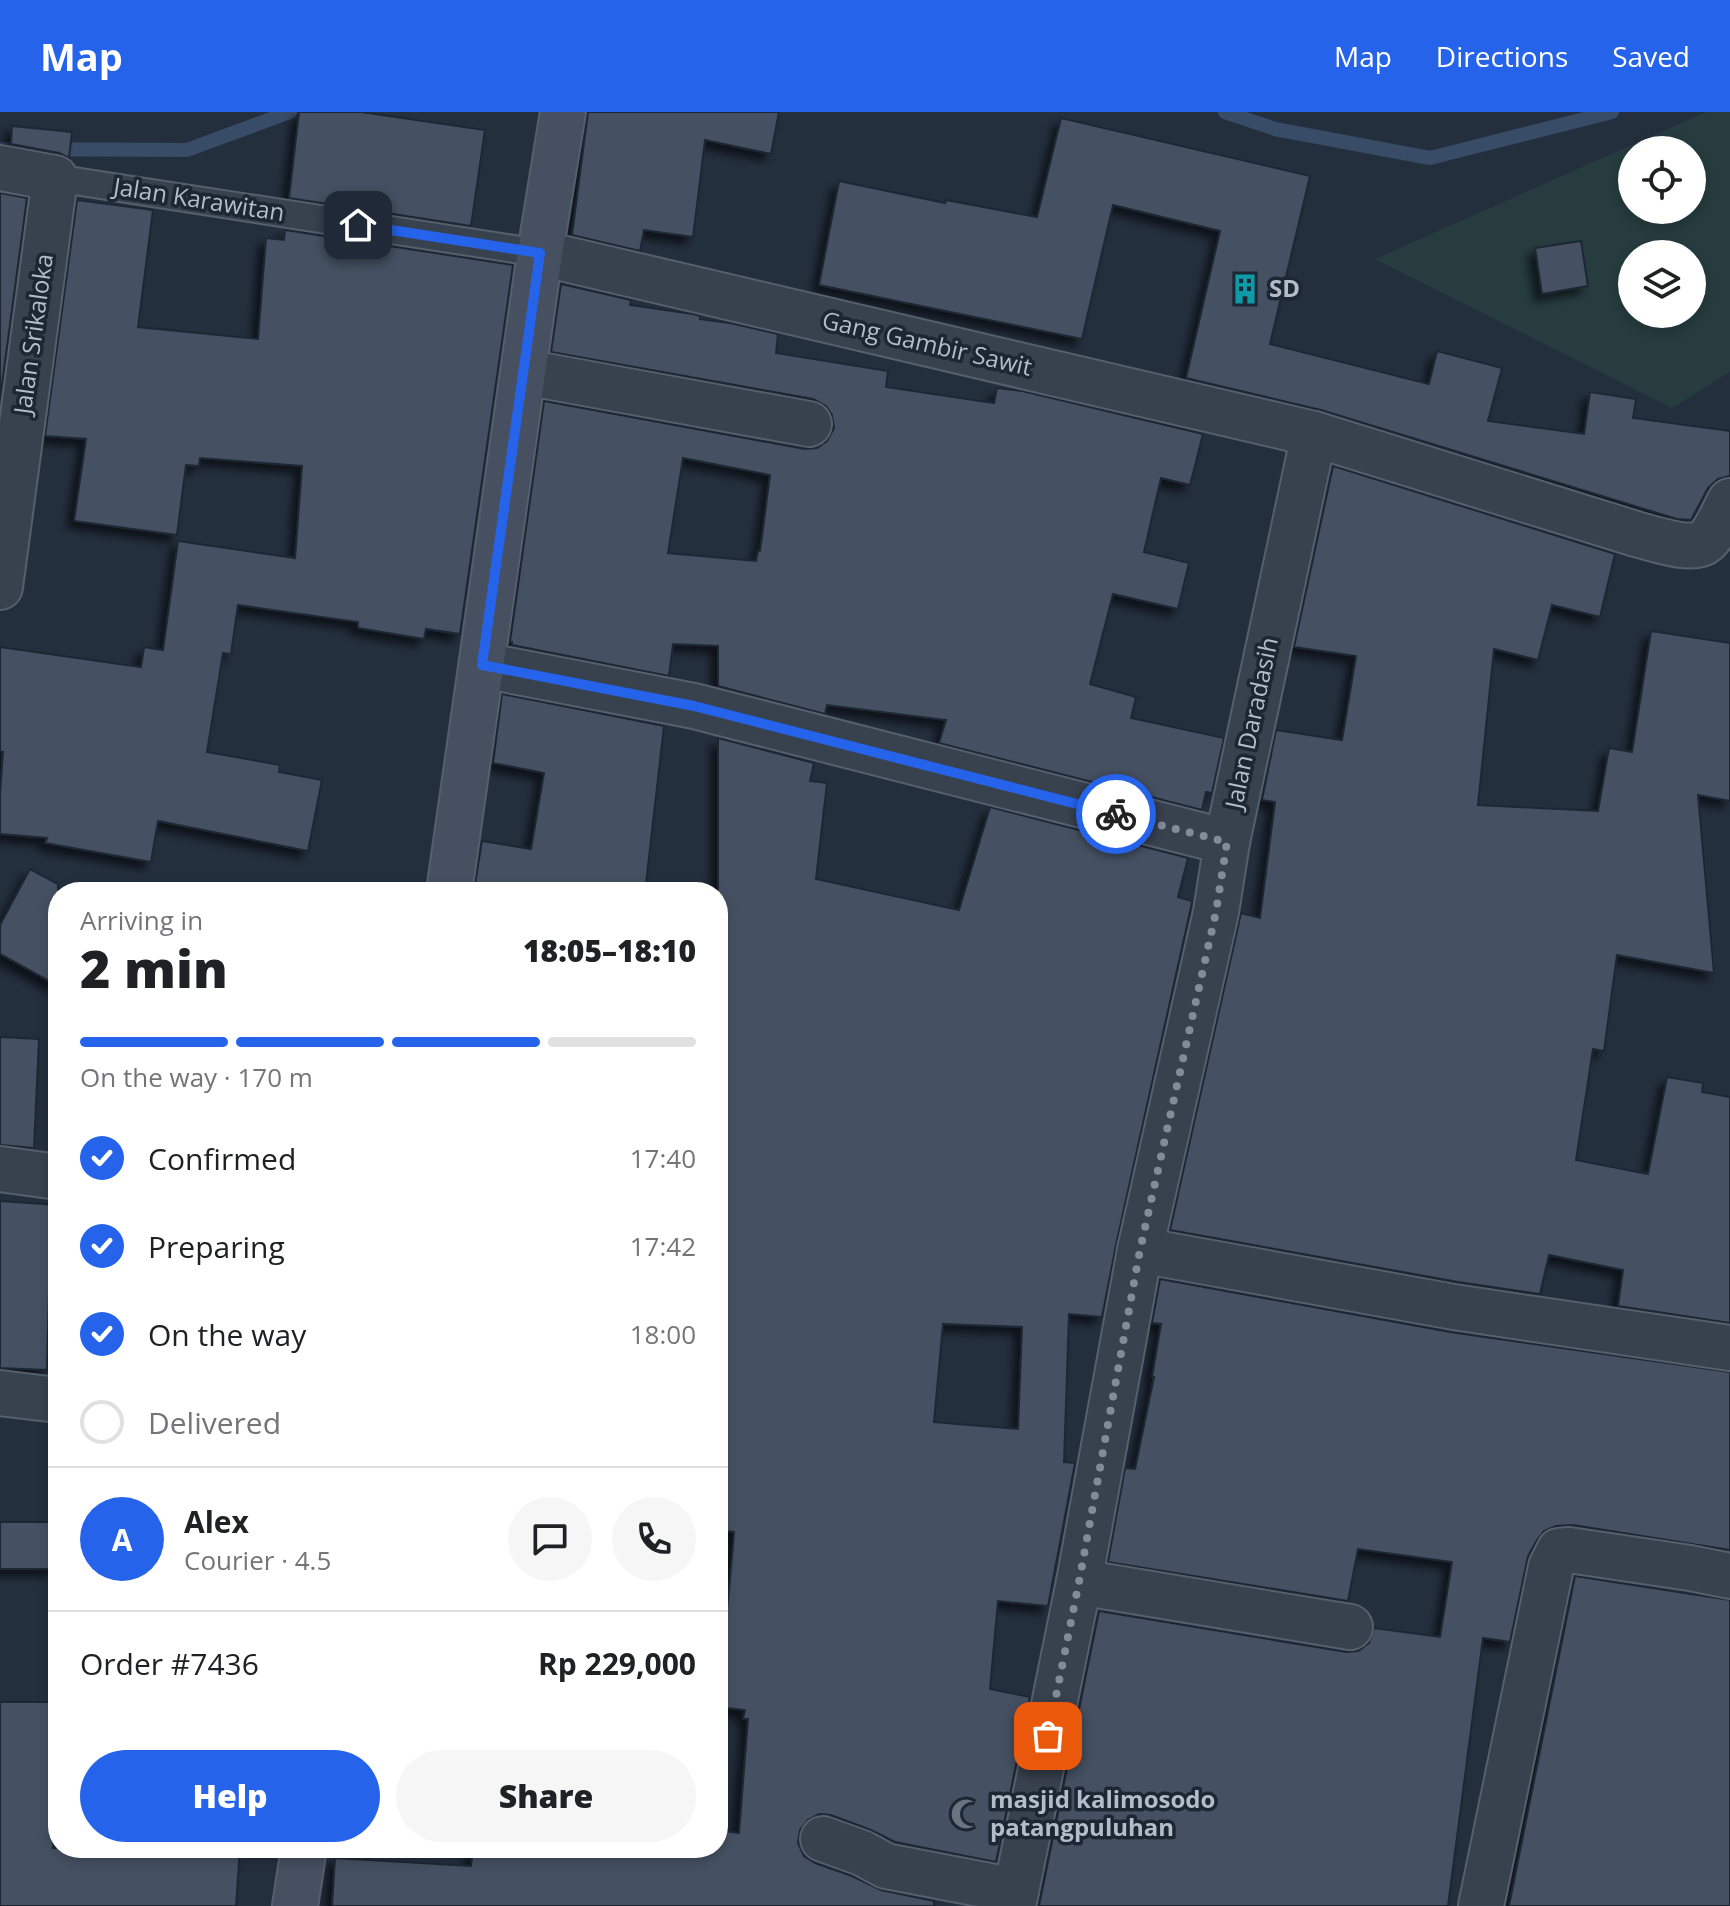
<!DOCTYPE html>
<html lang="en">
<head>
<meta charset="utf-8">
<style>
  body { margin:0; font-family:"Open Sans",sans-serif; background:#f6f6f6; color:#202124; height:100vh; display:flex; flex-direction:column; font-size:30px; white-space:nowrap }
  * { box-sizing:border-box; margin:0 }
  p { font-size:26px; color:#757577 }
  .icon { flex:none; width:44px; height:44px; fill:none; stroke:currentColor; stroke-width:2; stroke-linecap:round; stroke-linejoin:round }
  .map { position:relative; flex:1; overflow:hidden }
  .sheet { position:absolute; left:48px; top:770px; width:680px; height:976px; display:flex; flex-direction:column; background:#fff; border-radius:32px; box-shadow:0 4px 12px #0003 }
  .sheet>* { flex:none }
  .fabs { position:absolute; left:1618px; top:24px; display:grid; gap:16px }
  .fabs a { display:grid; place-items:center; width:88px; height:88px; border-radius:50%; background:#fff; box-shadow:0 4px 12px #0003; font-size:40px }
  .pin { position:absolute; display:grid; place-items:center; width:68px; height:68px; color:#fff; margin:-34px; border-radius:16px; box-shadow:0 4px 12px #0006 }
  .courier { position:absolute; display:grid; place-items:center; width:80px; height:80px; margin:-40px; border:6px solid #2563eb; border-radius:50%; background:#fff; color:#222; box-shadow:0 2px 10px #0007 }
  .overview em { font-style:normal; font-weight:800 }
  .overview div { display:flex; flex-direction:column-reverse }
  .overview { display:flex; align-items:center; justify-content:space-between; height:136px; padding:0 32px }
  h1 { font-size:52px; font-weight:800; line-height:60px }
  .bar { display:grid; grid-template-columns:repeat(4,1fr); gap:12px 8px; align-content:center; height:96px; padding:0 32px }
  .bar i { height:10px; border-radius:6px; background:#e0e0e0 }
  .bar .active { background:#2563eb }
  .bar p { grid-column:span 4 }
  .line { display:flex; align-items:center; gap:20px; padding:0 32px; border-top:2px solid #e0e0e0 }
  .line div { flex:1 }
  .round { display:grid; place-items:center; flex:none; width:84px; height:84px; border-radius:42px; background:#f6f6f6 }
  ol { padding:0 32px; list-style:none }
  li { display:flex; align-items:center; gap:24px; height:88px }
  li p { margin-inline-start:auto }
  li .icon { padding:8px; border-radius:50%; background:#2563eb; color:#fff; stroke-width:4 }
  li:last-child { color:#757577 }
  li i { width:44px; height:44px; border:4px solid #e0e0e0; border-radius:50% }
  .button { display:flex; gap:16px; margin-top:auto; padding:16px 32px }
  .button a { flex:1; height:92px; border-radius:48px; background:#2563eb; color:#fff; font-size:32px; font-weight:800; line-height:92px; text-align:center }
  .button a+a { background:#f6f6f6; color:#202124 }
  header { display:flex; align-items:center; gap:48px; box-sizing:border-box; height:112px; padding:0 40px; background:#2563eb; color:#fff }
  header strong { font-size:38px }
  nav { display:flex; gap:44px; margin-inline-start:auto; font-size:28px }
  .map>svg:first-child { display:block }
</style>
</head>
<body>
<header>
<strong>Map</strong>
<nav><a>Map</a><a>Directions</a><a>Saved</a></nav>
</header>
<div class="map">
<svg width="1730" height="1794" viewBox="0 0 1730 1794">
  <defs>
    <filter id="shadow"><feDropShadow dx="-7" dy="7" stdDeviation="4" flood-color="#0009"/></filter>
  </defs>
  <rect width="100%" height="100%" fill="#242f3e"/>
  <path fill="#263c3f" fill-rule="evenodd" d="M 1706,0 L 1730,0 L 1730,260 L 1672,296 L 1375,147 ZM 1632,38 L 1692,38 L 1692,98 L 1632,98 ZM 1632,142 L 1692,142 L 1692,202 L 1632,202 Z"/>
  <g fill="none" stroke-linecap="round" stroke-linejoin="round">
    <g stroke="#394c67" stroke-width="14">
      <polyline points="1225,0 1275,17 1430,46 1612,0"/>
      <polyline points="1,37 187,38 290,0"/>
    </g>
  </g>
  <g fill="#455162" stroke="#1f2835" stroke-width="2" fill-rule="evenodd" filter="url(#shadow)">
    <polygon points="299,0 361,0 485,18 471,114 289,86"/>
    <polygon points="588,0 779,0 771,42 705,28 693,125 644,118 640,139 572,123"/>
    <polygon points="1061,6 1310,64 1270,232 1429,272 1437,239 1502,256 1488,309 1584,322 1590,280 1636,287 1633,306 1730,319 1730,364 1718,367 1708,376 1691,408 1677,407 1321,298 1186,266 1220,119 1113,93 1082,227 819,173 839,69 945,91 946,88 1037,105"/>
    <polygon points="12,14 72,20 69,46 59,41 11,32"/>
    <polygon points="0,81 27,86 0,287"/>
    <polygon points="77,88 153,98 138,215 258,227 266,126 284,128 285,118 513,153 460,522 426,517 424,527 358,516 358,510 238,493 231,542 223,541 207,640 280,653 279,660 322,668 308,739 158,709 151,750 45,731 47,726 0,722 0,681 3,640 0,639 0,535 141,555 144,535 163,538 178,429 295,446 302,354 200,346 199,354 186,353 177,423 74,409 86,327 45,324"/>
    <polygon points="1581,129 1588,174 1542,182 1535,136"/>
    <path d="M 561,172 L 631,188 L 630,193 L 693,202 L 700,204 L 700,207 L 730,211 L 778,222 L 776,241 L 888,259 L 886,275 L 994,291 L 997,276 L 1022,279 L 1203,322 L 1190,373 L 1161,366 L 1144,440 L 1189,451 L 1178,497 L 1113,482 L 1090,572 L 1136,585 L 1131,606 L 1224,626 L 1212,681 L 1206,680 L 1202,698 L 939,631 L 946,608 L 827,593 L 825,602 L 718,574 L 718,534 L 673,532 L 669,564 L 512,533 L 512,530 L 510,530 L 544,289 L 805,337 L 817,336 L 827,329 L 834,316 L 832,303 L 826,294 L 813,287 L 551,240 ZM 683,346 L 770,363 L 760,439 L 758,439 L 756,449 L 668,441 Z"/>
    <polygon points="1333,354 1615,442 1600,505 1552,493 1538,548 1494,537 1478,693 1598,699 1609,636 1632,640 1651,519 1730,531 1730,689 1698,683 1714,861 1617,843 1604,939 1593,937 1576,1048 1648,1062 1667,965 1703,971 1702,980 1730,985 1730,1211 1618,1194 1623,1158 1549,1143 1540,1182 1458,1170 1170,1118 1241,801 1260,806 1275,690 1262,688 1276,618 1342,628 1356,544 1294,535"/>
    <polygon points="502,582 664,614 645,780 522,780 475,772 482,729 531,737 544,661 493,651"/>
    <path d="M 718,626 L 814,651 L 810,669 L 827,671 L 816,767 L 959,798 L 990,695 L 1188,746 L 1178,785 L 1192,789 L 1191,795 L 1116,1133 L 1102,1205 L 1069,1202 L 1064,1350 L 1075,1351 L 1048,1494 L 998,1489 L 990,1577 L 1030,1585 L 996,1750 L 895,1730 L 871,1718 L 831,1703 L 819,1702 L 808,1708 L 800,1718 L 798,1731 L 804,1744 L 815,1751 L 852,1764 L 881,1778 L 934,1789 L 934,1794 L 332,1794 L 335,1746 L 471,1754 L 473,1736 L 718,1736 L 718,1718 L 739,1721 L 748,1607 L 743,1607 L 745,1598 L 718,1595 L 718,1542 L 723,1543 L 734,1420 L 718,1418 ZM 943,1212 L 1022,1215 L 1018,1317 L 934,1310 Z"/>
    <polygon points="30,757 58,772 58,874 0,842 0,813"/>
    <polygon points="0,925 39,927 34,1036 0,1033"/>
    <polygon points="0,1089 58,1093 58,1181 49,1180 47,1258 0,1256"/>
    <polygon points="1160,1167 1450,1220 1730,1260 1730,1438 1573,1413 1556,1414 1544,1419 1537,1428 1528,1444 1510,1530 1483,1526 1448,1794 1039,1794 1099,1499 1346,1540 1358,1539 1369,1531 1374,1516 1440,1525 1452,1450 1358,1437 1348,1489 1108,1450 1125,1356 1135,1357 1154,1265 1152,1265 1161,1212 1152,1211"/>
    <rect x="0" y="1410" width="56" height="47"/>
    <polygon points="1575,1464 1730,1488 1730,1794 1509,1794"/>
    <polygon points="0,1590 53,1590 52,1651 56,1651 53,1736 240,1736 236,1794 0,1794"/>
  </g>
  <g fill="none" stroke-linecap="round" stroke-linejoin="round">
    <g stroke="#565f6c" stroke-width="30">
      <polyline id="lane" points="55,66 540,141"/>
    </g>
    <g stroke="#565f6c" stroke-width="48">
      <g id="street">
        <polyline points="0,56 55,66 0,475"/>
        <path d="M 540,141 L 1314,322 L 1636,422 C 1652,426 1693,441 1706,429 C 1717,419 1723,401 1730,389"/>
        <polyline points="524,260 809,312"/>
        <polyline points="482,553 694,594 1227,730"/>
        <polyline points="0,1057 58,1065"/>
        <polyline points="1140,1138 1454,1195 1730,1236"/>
        <polyline points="0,1281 58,1288"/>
        <polyline points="1079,1470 1350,1515"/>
        <polyline points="823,1727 862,1741 886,1754 1016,1779"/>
        <polyline points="1013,1794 1079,1470 1140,1138 1216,800 1227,730 1314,322"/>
        <polyline points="1481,1794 1551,1455 1559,1439 1569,1438 1690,1456 1730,1464"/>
      </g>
    </g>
    <g stroke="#565f6c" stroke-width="48">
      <g id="secondary">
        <polyline points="449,780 540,141 563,0"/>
        <polyline points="295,1794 304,1736"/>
      </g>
    </g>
    <use href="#lane" stroke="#38414e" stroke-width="26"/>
    <use href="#street" stroke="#38414e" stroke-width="44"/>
    <use href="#secondary" stroke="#465061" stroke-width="44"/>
  </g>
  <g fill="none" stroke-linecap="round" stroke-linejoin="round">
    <polyline stroke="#828b98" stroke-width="8" stroke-dasharray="0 14.4" points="1048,1624 1079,1470 1140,1138 1216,800 1227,730 1116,702"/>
    <polyline stroke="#2563eb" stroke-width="10" points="358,113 540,141 482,553 694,594 1116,702"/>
  </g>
  <defs>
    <g id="building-bare" transform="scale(2.4)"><path d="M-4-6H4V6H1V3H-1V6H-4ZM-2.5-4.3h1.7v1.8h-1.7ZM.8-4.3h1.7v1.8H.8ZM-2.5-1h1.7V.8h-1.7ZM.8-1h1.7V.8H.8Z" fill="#0f9aa8" stroke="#1d2633" stroke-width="2.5" paint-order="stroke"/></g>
    <g id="mosque-bare" transform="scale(2.4)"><path d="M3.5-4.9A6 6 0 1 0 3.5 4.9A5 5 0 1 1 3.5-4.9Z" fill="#6b7280" stroke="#1d2633" stroke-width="2.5" paint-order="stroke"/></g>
  </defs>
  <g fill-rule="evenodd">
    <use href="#building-bare" x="1245" y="177"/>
    <use href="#mosque-bare" x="966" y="1702"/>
  </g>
  <g text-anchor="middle" stroke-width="7" stroke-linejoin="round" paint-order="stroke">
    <g font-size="24" fill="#b4bcc9" stroke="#1d2633">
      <text transform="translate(199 88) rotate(9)" y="8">Jalan Karawitan</text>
      <text transform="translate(34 222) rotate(-82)" y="8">Jalan Srikaloka</text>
      <text transform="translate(927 232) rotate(13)" y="8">Gang Gambir Sawit</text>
      <text transform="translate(1252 611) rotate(-78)" y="8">Jalan Daradasih</text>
    </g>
    <g font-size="24" font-weight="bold" fill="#b4bcc9" stroke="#1d2633" text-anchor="start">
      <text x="1269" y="185">SD</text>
      <text x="990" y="1696">masjid kalimosodo<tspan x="990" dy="28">patangpuluhan</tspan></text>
    </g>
  </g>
</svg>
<div class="fabs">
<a><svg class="icon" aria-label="locate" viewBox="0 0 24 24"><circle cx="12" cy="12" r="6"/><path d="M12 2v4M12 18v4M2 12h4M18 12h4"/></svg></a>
<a><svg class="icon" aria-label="layers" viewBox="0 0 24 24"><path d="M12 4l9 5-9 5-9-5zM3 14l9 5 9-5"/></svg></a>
</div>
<div class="pin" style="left:1048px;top:1624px;background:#ea580c"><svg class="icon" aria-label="bag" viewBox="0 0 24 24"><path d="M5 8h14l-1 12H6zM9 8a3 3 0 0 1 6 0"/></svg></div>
<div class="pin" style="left:358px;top:113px;background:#1f2937"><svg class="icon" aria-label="home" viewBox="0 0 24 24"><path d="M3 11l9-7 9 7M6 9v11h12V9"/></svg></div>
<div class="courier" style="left:1116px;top:702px"><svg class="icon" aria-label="bike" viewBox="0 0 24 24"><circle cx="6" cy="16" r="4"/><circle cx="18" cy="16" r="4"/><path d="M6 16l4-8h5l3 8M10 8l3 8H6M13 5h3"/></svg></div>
<section class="sheet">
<div class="overview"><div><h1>2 min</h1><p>Arriving in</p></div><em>18:05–18:10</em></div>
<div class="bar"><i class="active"></i><i class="active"></i><i class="active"></i><i></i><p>On the way · 170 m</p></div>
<ol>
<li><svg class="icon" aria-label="check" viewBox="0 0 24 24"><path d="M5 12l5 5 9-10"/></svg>Confirmed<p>17:40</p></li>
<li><svg class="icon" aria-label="check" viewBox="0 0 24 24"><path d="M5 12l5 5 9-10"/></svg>Preparing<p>17:42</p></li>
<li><svg class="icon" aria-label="check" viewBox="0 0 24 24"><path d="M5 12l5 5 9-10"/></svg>On the way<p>18:00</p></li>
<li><i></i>Delivered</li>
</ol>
<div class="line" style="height:144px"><b class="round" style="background:#2563eb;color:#fff">A</b><div><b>Alex</b><p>Courier · 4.5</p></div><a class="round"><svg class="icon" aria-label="chat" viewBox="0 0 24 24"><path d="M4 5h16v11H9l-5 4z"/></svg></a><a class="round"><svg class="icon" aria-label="phone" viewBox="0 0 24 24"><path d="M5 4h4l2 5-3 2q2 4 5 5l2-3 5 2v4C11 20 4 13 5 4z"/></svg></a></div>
<div class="line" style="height:104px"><div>Order #7436</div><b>Rp 229,000</b></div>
<div class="button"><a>Help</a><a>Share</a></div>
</section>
</div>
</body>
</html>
